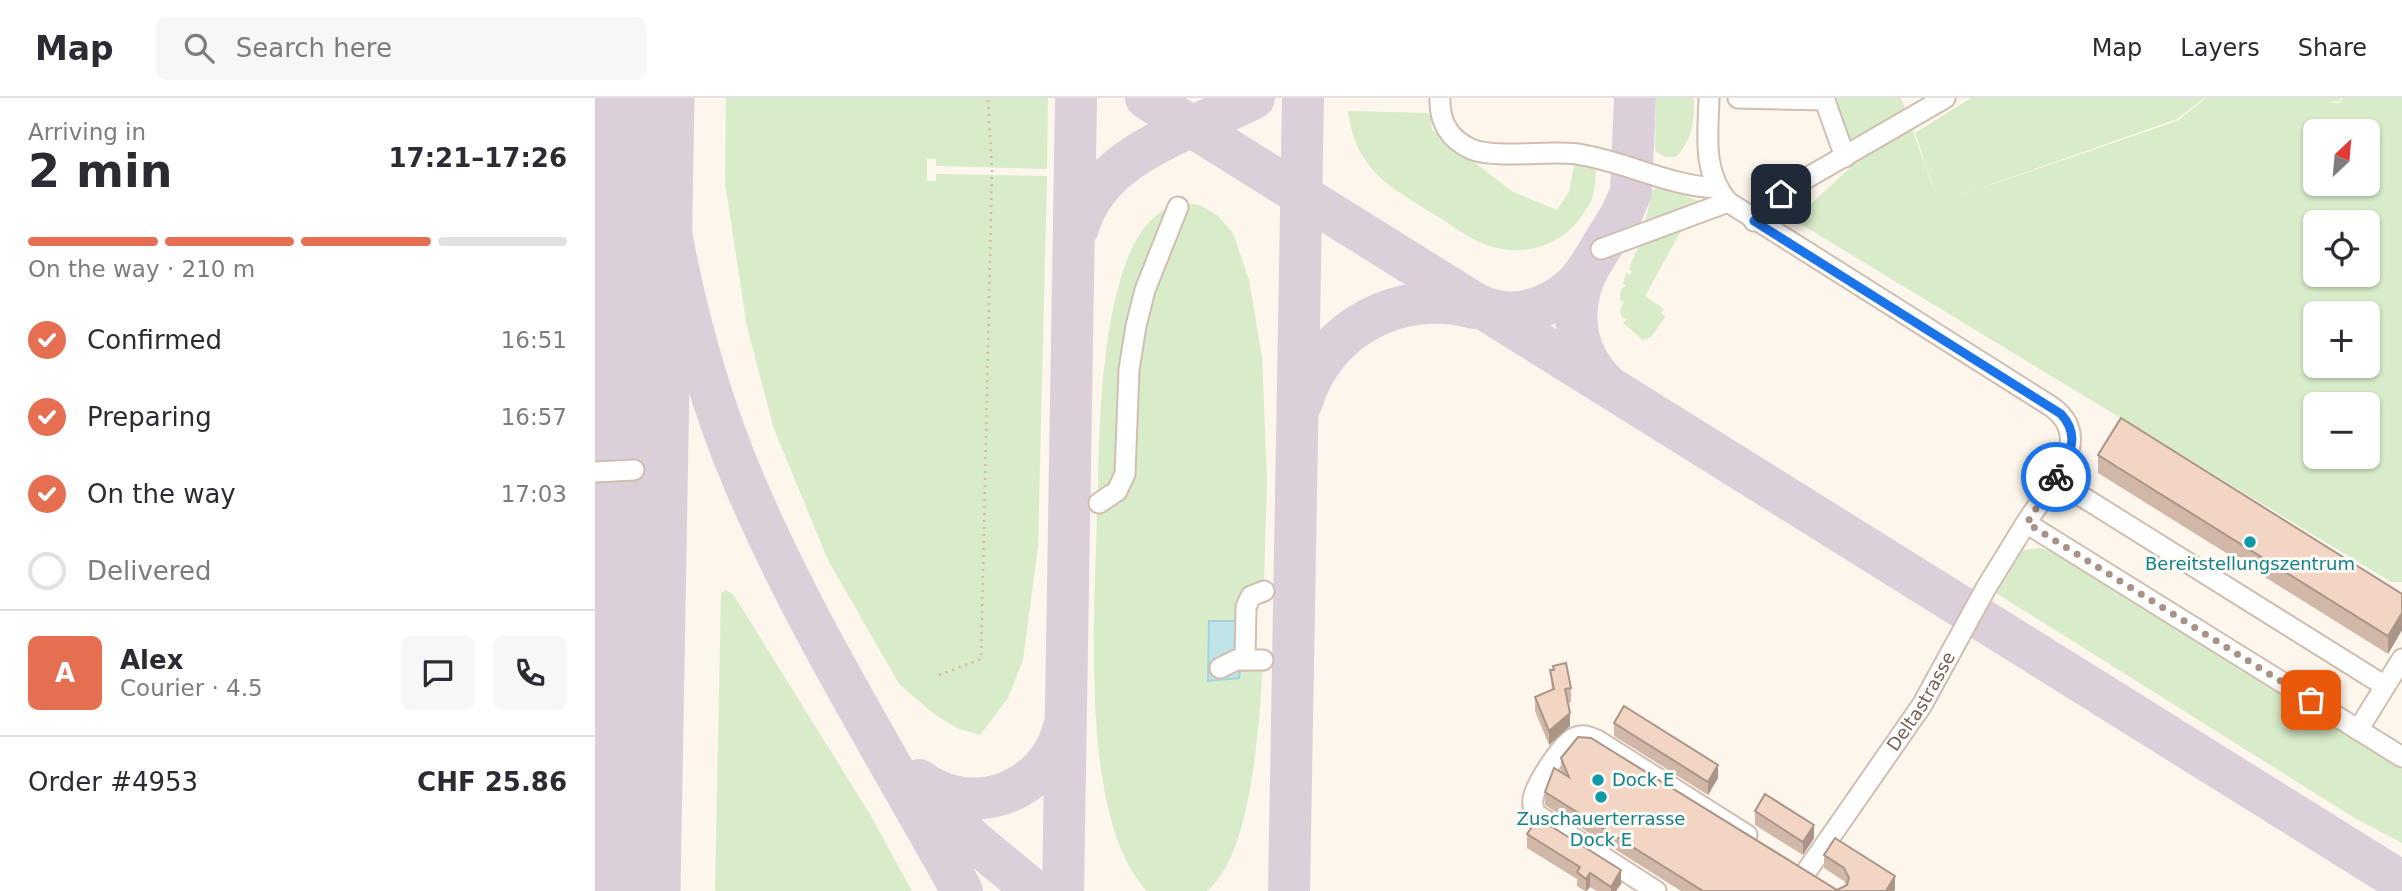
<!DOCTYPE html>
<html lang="en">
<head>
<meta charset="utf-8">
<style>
  body { margin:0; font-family:"DejaVu Sans",sans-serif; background:#f7f7f7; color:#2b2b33; height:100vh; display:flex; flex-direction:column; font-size:26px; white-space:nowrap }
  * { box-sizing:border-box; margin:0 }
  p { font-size:23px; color:#7c7c81 }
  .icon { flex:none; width:38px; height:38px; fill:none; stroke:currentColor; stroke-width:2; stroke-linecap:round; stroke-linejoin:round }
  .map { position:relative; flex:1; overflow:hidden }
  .sheet { display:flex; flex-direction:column; background:#fff; width:595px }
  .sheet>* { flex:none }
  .needle { width:46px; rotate:26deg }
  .controls { position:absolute; left:1708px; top:21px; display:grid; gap:14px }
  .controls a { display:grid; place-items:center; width:77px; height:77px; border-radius:10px; background:#fff; box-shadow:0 2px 5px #0004; font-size:35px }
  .pin { position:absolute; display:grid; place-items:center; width:60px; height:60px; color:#fff; margin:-30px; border-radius:14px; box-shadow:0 4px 10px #0006 }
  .courier { position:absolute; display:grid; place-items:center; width:70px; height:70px; margin:-35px; border:5px solid #1a73e8; border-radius:50%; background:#fff; color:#222; box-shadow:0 2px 9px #0007 }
  .head em { font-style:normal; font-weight:600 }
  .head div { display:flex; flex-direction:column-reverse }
  .head { display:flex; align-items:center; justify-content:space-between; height:119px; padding:0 28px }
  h1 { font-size:46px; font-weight:600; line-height:52px }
  .bar { display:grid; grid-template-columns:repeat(4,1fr); gap:10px 7px; align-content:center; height:84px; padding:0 28px }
  .bar i { height:9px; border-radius:5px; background:#e1e1e2 }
  .bar .on { background:#e76f51 }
  .bar p { grid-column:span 4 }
  .line { display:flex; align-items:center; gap:18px; padding:0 28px; border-top:2px solid #e1e1e2 }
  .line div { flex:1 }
  .round { display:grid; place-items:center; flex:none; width:74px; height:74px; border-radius:10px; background:#f7f7f7 }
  ol { padding:0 28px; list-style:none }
  li { display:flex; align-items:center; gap:21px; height:77px }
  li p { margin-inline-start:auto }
  li .icon { padding:7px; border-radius:50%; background:#e76f51; color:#fff; stroke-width:4 }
  li:last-child { color:#7c7c81 }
  li i { width:38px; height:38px; border:4px solid #e1e1e2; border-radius:50% }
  header { display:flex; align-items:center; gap:42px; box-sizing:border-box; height:98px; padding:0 35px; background:#fff; border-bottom:2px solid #e1e1e2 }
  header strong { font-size:33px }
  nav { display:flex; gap:38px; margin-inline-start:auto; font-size:24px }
  .search { width:490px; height:63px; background:#f7f7f7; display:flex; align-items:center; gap:18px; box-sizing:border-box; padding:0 24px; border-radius:10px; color:#7c7c81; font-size:26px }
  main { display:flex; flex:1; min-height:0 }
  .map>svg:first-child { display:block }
</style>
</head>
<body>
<header>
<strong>Map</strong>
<div class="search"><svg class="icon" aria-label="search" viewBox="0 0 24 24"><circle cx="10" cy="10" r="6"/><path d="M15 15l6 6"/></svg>Search here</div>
<nav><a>Map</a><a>Layers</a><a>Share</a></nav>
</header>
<main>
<section class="sheet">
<div class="head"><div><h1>2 min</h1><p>Arriving in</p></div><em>17:21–17:26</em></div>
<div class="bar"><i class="on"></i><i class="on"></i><i class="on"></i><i></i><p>On the way · 210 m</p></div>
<ol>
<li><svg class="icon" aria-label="check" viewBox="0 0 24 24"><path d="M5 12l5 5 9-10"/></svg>Confirmed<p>16:51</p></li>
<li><svg class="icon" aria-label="check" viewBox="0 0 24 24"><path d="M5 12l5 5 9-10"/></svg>Preparing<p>16:57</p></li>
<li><svg class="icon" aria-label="check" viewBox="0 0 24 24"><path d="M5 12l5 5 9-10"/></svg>On the way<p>17:03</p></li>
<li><i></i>Delivered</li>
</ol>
<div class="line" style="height:126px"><b class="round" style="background:#e76f51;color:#fff">A</b><div><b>Alex</b><p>Courier · 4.5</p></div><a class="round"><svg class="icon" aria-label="chat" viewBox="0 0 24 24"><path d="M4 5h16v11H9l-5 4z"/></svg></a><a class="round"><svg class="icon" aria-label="phone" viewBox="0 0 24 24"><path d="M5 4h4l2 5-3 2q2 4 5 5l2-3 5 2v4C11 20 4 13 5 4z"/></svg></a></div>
<div class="line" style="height:91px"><div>Order #4953</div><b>CHF 25.86</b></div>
</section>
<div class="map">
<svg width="1807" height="793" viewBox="0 0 1807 793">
  <rect width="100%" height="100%" fill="#fdf6ec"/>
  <g fill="#d8ecc9" fill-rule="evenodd">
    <polygon points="131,0 453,0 452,71 341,68 341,61 332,61 332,83 341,83 341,76 452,78 443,449 428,562 413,600 385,637 362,630 339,616 304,586 233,462 179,331 152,229 130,85"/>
    <path d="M 1061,0 L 1099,0 C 1099,25 1098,40 1081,59 L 1070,59 L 1060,53 Z"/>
    <path d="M 1237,0 L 1306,0 L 1342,100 L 1320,35 L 1376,0 L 1609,0 L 1582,21 L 1343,105 L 1582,23 L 1611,0 L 1746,0 L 1744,3 L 1732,4 L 1744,5 L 1748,0 L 1807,0 L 1807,484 L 1796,484 L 1199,122 L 1261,64 ZM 1720,33 L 1773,33 L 1773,86 L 1720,86 ZM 1720,124 L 1773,124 L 1773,177 L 1720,177 ZM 1720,215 L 1773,215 L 1773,268 L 1720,268 ZM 1720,306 L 1773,306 L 1773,359 L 1720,359 Z"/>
    <path d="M 753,13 L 836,15 L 837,32 L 918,94 L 962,112 L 974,94 L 979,67 L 1001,71 C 1000,79 1000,89 998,97 C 997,104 991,110 988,116 C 966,150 926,160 889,146 C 873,140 857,127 842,118 C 795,89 761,73 753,13 Z"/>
    <polygon points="1064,88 1107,104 1055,126 1050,123 1058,92"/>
    <path d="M 589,105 L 605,107 L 623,118 L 638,135 L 654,182 L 667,259 L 672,381 L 669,489 L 635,571 L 668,566 C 664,622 658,756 612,793 L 552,793 C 482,719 501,508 502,409 L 525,396 L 543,240 Z"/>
    <path d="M 573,110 L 551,176 L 526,380 L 503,398 C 504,332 505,140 573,110 Z"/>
    <path d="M 1081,130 L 1086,133 L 1050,198 L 1069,211 L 1066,215 L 1070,219 L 1056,239 L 1048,242 L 1028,225 L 1032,222 L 1027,219 L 1025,212 L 1029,204 L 1025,202 L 1026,191 L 1031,188 L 1028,186 L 1031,175 L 1035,177 L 1037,173 L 1034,171 C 1045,141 1050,139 1081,130 Z"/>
    <polygon points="1446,450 1458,454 1807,671 1807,745 1758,719 1401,495 1428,452"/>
    <polygon points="131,492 138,496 276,718 317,793 120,793 126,495"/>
  </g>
  <polygon fill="#bfe3e8" stroke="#a5d3da" stroke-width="2" points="614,523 652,523 644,580 613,583"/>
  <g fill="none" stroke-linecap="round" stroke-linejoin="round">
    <g stroke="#dbcfda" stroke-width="42">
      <path d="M 57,0 C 70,131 98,264 150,386 C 210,527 293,659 367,793"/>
      <polyline points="551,0 1807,784"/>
      <path d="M 483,130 C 504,54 596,33 659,0"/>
      <polyline points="994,169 1027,115 1036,94 1040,0"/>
      <path d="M 886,208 C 926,226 972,204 994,169 C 974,208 977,252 1009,284"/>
      <path d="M 707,304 C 729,229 806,190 879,210"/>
      <path d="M 324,682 C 377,722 453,694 469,629"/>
      <polyline points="328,690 375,740 439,793"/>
      <polyline points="34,757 42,793"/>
      <polyline points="0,788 9,793"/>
      <polyline points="468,793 481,0"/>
      <polyline points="694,793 708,0"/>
    </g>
    <polyline stroke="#dbcfda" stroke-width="103" points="34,793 48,0"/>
    <g stroke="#d1beb0" stroke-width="23">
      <g id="minor">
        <path d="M 845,0 C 844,23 854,41 876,51 C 899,61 954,52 982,56 C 1030,63 1073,88 1122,90"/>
        <path d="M 1114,0 C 1113,37 1107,74 1133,104 L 1457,309 C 1502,342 1453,390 1431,425 L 1807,659"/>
        <polyline points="1143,0 1230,2"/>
        <polyline points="1229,0 1250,59"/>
        <polyline points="1159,123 1175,103 1198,88 1350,0"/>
        <polyline points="1006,151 1133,104"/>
        <polyline points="0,374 39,372"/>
        <polyline points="1459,381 1790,588"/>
        <polyline points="504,405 522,393 530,376 534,272 541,228 550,192 583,109"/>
        <polyline points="650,562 651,509 656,498 669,493"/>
        <polyline points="625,570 641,562 668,562"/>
        <polyline points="1763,632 1807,561"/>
        <path id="s1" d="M 1211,774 L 1327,607 L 1391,490 L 1431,425"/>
        <path d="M 1061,793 L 941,716 C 938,711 937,707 938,701 C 940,687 968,643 981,639 C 989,636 994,639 1002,642 L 1152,737"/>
      </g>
    </g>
    <polyline stroke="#d9b8a5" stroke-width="2.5" stroke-dasharray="2 5" stroke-linecap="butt" points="344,577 386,561 397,73 393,0"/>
    <use href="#minor" stroke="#fff" stroke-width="19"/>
  </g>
  <g fill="#d1b7a8">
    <polygon points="1503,357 1807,496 1807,532 1793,556 1503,375"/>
    <polygon points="958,568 976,590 976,604 973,605 975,628 954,647 940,613 940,599 957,592 955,572 958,572"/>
    <polygon points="1019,625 1123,680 1113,697 1019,638"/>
    <polygon points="966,660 1242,792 1251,787 1249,783 1229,770 1229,757 1300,791 1299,793 1086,793 950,707 950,694 966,674"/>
    <polygon points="1160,713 1219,740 1208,757 1160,727"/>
    <polygon points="932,736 1026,786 1021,793 1002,793 995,789 992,793 990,793 982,788 982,781 932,750"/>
  </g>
  <g fill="#aa9588">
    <polygon points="1807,515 1807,532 1793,556 1793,538"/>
    <polygon points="975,615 975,628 954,647 954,633"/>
    <polygon points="1123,667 1123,680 1113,697 1113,684"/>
    <polygon points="1219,727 1219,740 1208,757 1208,744"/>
    <polygon points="1026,772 1026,786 1021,793 1016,793 1016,789"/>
    <polygon points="995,775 995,789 991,793 991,781"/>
    <polygon points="1300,778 1300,791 1299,793 1291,793"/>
  </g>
  <g fill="#f3d5c3" stroke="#aa9588" stroke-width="2">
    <polygon points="1526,320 1807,496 1807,515 1793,538 1503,357"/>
    <polygon points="971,565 976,590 970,591 975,615 954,633 940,599 959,591 955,572 959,572 958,568"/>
    <polygon points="1029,608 1123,667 1113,684 1019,625"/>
    <polygon points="983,639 996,640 1242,792 1252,787 1254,780 1249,770 1229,757 1240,740 1300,778 1291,793 1108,793 950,694 959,670 974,679 966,660"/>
    <polygon points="1170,696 1219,727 1208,744 1160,713"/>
    <polygon points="943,720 1026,772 1016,789 995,775 991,781 982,774 985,769 932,736"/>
  </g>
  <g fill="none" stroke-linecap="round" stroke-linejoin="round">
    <polyline stroke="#a89285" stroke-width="7" stroke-dasharray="0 12.6" points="1461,379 1432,425 1716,602"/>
    <path stroke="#1a73e8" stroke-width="9" d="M 1186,96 L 1175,103 L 1159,123 L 1466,316 C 1486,338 1475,356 1461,379"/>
  </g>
  <g fill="#0f9aa8" stroke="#fffaf3" stroke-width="2.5">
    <circle cx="1655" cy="444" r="7"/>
    <circle cx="1003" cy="682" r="7"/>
    <circle cx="1006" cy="699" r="7"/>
  </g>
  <g text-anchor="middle" stroke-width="6" stroke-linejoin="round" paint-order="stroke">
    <g font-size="18" fill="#0d838f" stroke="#fffaf3">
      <text x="1655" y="472">Bereitstellungszentrum</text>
      <text x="1017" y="688" text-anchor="start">Dock E</text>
      <text x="1006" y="727">Zuschauerterrasse<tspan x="1006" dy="21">Dock E</tspan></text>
    </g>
    <g font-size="18" fill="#7a5c4d" stroke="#fffaf3">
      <text dy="6" stroke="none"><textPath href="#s1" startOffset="206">Deltastrasse</textPath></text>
    </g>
  </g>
</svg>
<div class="controls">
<a><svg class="needle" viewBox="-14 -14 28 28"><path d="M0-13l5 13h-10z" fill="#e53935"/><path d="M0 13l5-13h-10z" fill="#7c7c81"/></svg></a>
<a><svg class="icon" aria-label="locate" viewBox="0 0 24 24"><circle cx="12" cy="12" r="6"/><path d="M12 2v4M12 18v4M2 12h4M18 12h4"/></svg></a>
<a>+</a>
<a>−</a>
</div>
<div class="pin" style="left:1716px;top:602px;background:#ea580c"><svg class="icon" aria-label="bag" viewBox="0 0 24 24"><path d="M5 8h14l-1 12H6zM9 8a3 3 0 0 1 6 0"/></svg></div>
<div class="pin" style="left:1186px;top:96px;background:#1f2937"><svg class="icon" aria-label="home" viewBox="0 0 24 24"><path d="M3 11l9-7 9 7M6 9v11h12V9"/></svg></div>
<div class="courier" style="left:1461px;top:379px"><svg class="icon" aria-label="bike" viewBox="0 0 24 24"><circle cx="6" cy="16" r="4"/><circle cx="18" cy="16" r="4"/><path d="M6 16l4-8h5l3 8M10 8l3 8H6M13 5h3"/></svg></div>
</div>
</main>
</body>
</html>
